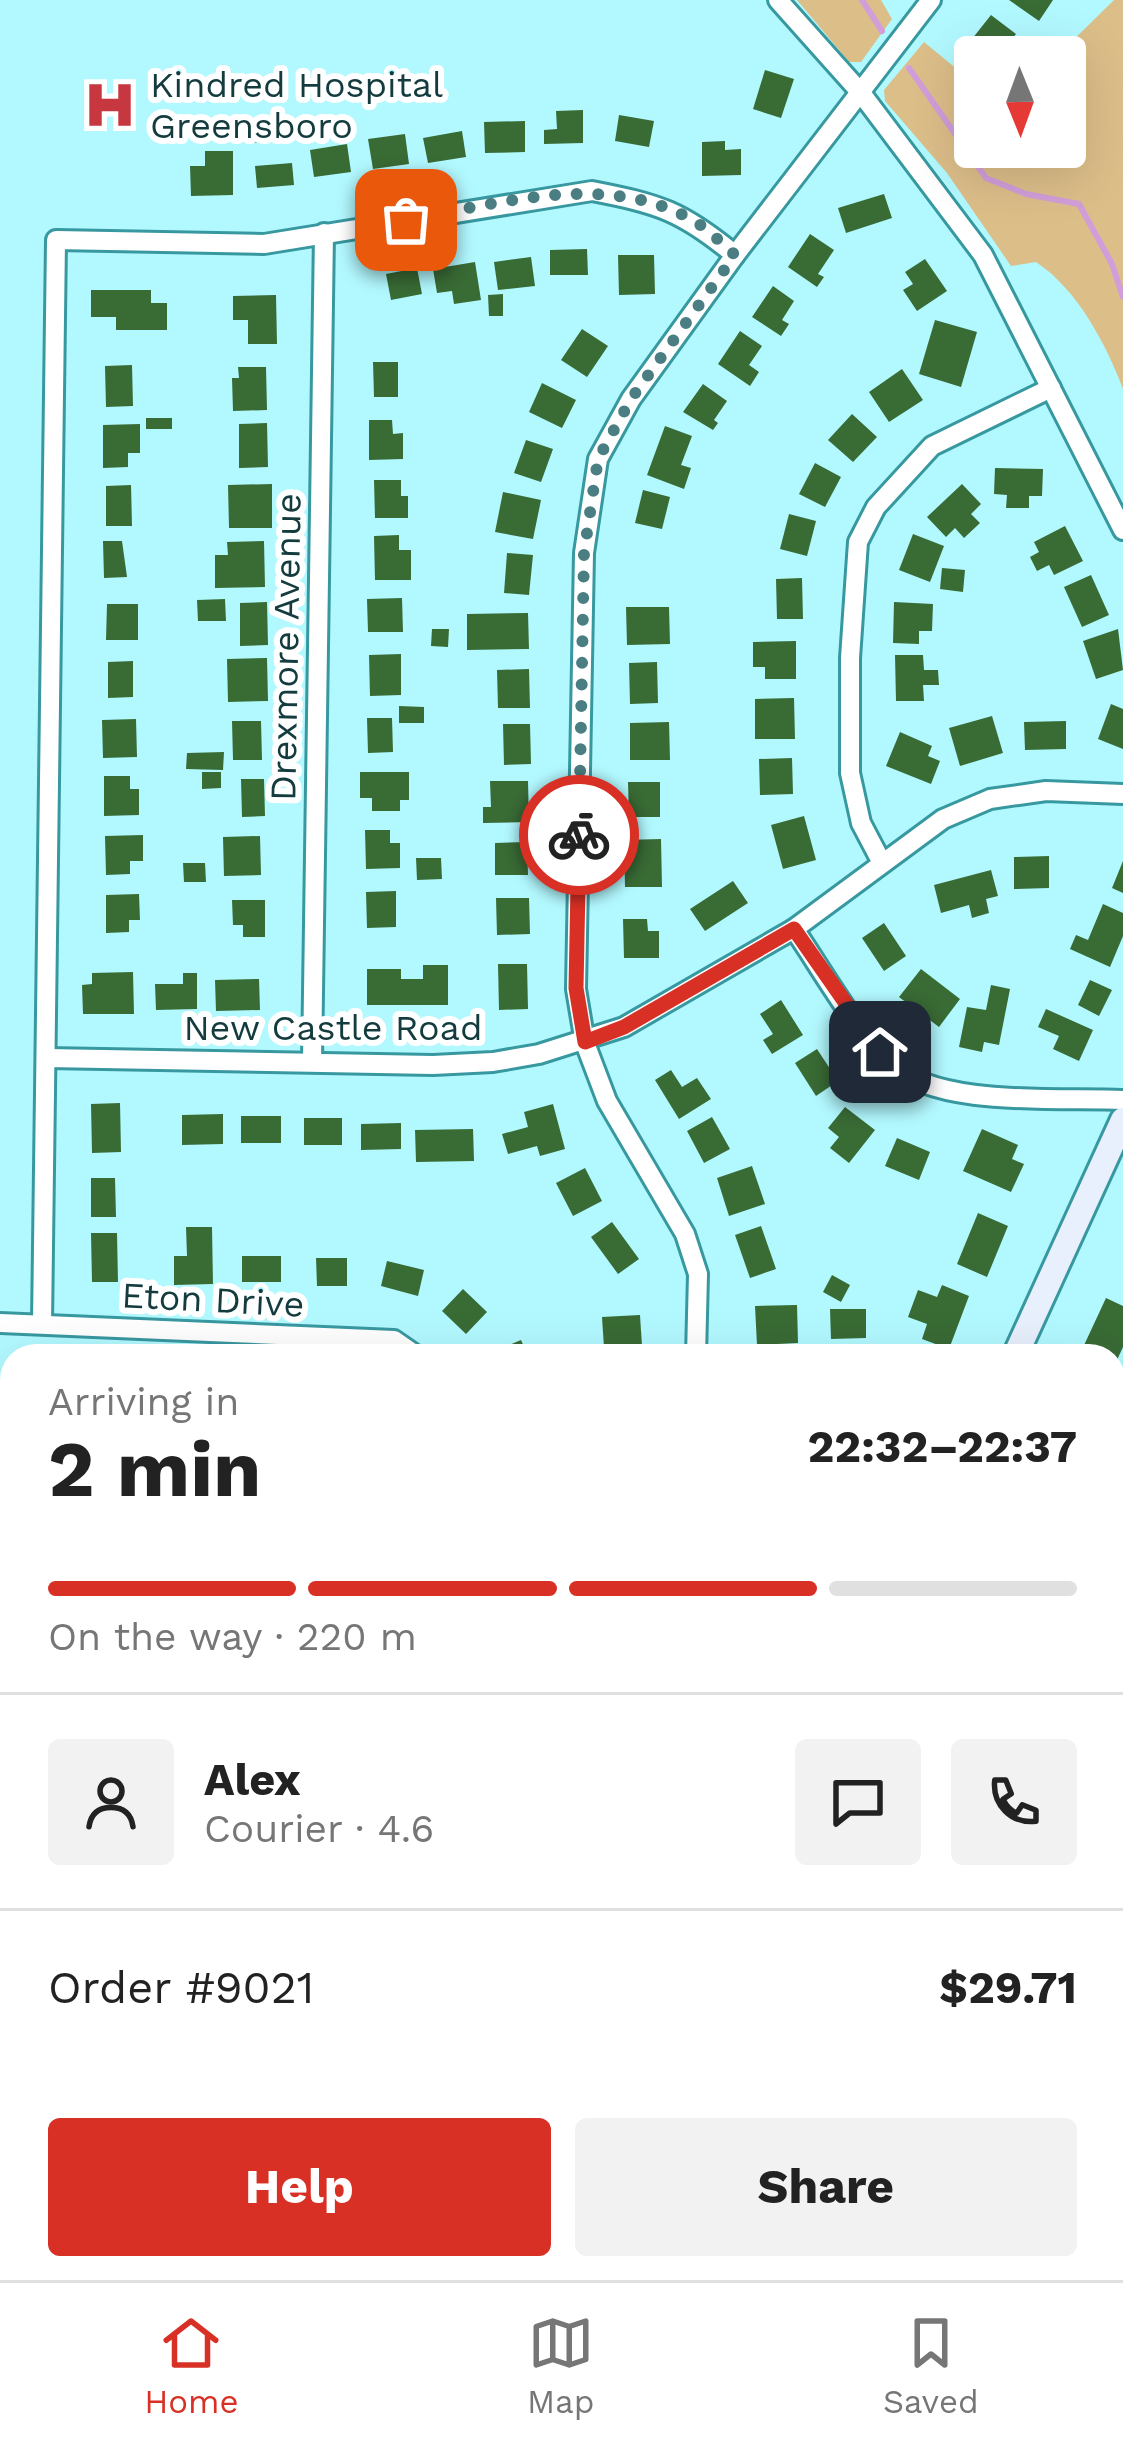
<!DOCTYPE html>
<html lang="en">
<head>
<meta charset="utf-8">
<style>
  body { margin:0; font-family:"Work Sans",sans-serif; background:#f2f2f2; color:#222; height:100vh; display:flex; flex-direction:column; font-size:45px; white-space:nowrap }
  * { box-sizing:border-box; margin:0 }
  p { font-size:39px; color:#767676 }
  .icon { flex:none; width:66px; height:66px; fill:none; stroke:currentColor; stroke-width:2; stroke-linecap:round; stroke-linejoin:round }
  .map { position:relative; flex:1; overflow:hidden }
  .drawer { position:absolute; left:0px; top:1344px; width:1125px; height:936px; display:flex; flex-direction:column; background:#fff; border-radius:36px 36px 0 0; box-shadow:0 12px 48px #0002 }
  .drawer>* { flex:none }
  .needle { width:78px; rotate:179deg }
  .buttons { position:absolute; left:954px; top:36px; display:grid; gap:24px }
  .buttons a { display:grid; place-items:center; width:132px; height:132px; border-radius:12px; background:#fff; box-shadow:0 12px 48px #0002; font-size:60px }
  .pin { position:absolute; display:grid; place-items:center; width:102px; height:102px; color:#fff; margin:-51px; border-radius:24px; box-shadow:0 6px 18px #0006 }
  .courier { position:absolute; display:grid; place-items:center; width:120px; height:120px; margin:-60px; border:9px solid #d93025; border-radius:50%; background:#fff; color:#222; box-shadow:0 3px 15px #0007 }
  .headline em { font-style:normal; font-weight:700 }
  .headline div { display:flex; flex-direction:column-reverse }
  .headline { display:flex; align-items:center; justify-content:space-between; height:204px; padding:0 48px }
  h1 { font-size:78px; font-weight:700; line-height:90px }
  .bar { display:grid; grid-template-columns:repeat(4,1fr); gap:18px 12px; align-content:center; height:144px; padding:0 48px }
  .bar i { height:15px; border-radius:9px; background:#e0e0e0 }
  .bar .current { background:#d93025 }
  .bar p { grid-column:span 4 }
  .line { display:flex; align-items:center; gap:30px; padding:0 48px; border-top:3px solid #e0e0e0 }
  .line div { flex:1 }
  .round { display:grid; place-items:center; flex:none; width:126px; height:126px; border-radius:12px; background:#f2f2f2 }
  .cta { display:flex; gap:24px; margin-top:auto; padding:24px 48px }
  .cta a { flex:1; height:138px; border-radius:12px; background:#d93025; color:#fff; font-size:48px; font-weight:700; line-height:138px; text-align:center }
  .cta a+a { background:#f2f2f2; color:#222 }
  .tabs { display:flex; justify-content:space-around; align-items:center; height:168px; border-top:3px solid #e0e0e0; background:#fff; font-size:33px; color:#767676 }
  .tabs a { display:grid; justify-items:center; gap:6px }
  .tabs .current { color:#d93025 }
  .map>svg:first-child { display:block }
</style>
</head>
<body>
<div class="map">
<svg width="1123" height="2280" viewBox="0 0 1123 2280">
  <rect width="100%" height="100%" fill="#b2f9ff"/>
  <g fill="#dcbe89">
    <polygon points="797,0 881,0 892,19 861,62 849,62"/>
    <path d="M 1114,0 L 1123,0 L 1123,389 C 1106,344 1077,289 1036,262 L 1011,266 L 947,173 L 885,101 L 884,90 L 924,42 L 975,84 L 975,147 L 1065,147 L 1065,57 L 1056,57 Z"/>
  </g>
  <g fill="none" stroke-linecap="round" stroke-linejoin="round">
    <g stroke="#d29ed9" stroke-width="6">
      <polyline points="862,0 882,31"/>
      <polyline points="909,68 986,178 1026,194 1079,204 1112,264 1123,297"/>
    </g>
  </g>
  <g fill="#396b35">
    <polygon points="1009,0 1053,0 1039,21"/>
    <polygon points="991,15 1016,34 998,57 986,57 968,44"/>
    <polygon points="765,70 794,79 781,118 753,109"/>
    <polygon points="583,110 583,143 544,144 544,130 557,129 556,111"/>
    <polygon points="619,115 654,121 649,147 615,141"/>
    <polygon points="525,121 525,152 485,153 484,122"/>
    <polygon points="264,124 265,142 244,143 244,125"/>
    <polygon points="462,131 466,157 428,163 423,138"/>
    <polygon points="405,134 409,164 373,169 368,139"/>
    <polygon points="725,141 725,150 741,149 741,175 702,176 702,142"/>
    <polygon points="347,144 351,172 314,177 310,150"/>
    <polygon points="205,151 233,151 233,195 191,196 190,166 205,166"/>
    <polygon points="292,163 294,185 257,188 255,166"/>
    <polygon points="884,194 892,218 846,233 838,208"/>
    <polygon points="810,234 834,250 818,274 824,277 817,287 788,267"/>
    <polygon points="587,249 588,275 550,275 550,250"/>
    <polygon points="618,255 654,255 655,294 619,295"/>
    <polygon points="531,257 535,286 498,290 494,262"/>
    <polygon points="925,259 947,291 917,311 903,290 913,284 905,272"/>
    <polygon points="475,262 481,300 454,304 452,291 437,293 433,269"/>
    <polygon points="417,268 422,294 391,300 386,274"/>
    <polygon points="773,286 794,301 782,320 789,324 781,336 752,317"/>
    <polygon points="91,290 151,290 151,303 167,303 167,330 116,330 116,317 91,317"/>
    <polygon points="503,294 503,316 489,316 488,295"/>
    <polygon points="276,295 277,344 248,344 248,320 233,320 233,296"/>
    <polygon points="935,320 977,332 961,387 919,374"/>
    <polygon points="582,329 608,346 587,377 561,360"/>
    <polygon points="740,331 762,346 749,365 759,372 750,386 718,364"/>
    <polygon points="373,362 398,362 398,397 374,397"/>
    <polygon points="132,365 133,406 106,407 105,366"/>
    <polygon points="238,367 266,367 267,410 233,411 232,378 239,378"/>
    <polygon points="902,369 923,400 889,422 869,392"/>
    <polygon points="542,383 576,400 562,428 529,412"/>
    <polygon points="703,384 727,401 714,420 718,423 713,430 683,412"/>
    <polygon points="852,414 877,437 853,462 828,440"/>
    <rect x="146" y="418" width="26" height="11"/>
    <polygon points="369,420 392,420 393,434 403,433 403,459 369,460"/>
    <polygon points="267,423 268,467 239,468 239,424"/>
    <polygon points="140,424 140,453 128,453 128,467 103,468 103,425"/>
    <polygon points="665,426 692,436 681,465 691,468 684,489 647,475"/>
    <polygon points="526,440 553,449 541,482 514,473"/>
    <polygon points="815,463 841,477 825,507 799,494"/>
    <polygon points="995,468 1043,469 1042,496 1029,496 1029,508 1006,508 1007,495 994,494"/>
    <polygon points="374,480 401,480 401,496 408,496 408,518 375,518"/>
    <polygon points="272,484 272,528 229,528 228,485"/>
    <polygon points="962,484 981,504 971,514 980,523 964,538 955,528 946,537 927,517"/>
    <polygon points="131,485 132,526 106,526 106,486"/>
    <polygon points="643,490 670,497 662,529 635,523"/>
    <polygon points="503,492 541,500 533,539 495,532"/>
    <polygon points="789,514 816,521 807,556 780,549"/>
    <polygon points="1065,526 1083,561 1054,575 1049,565 1037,571 1030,557 1039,552 1034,542"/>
    <polygon points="913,534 944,546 930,582 899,570"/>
    <polygon points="399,535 399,550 411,550 411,580 375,580 374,536"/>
    <polygon points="103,541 122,541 127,577 104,578"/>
    <polygon points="264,541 265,587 215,588 215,555 228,555 227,542"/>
    <polygon points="507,553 533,555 529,595 504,593"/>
    <polygon points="942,568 965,570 963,592 940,589"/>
    <polygon points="1091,575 1109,615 1082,627 1064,587"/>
    <polygon points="802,578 803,619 777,619 776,579"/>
    <polygon points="402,598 403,632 368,632 367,599"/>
    <polygon points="225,599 226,621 198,621 197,600"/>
    <polygon points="267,602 268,645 240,646 240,603"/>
    <polygon points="894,602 933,604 932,631 919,631 919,644 893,643"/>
    <polygon points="107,604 138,604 138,640 106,640"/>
    <polygon points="626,607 669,607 670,644 627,645"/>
    <polygon points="528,613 529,649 467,650 467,614"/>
    <polygon points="432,629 449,629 448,647 431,646"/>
    <polygon points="1118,629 1123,670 1096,679 1083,641"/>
    <polygon points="796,641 796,679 765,679 765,667 753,667 753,642"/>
    <polygon points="401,654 401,695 370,696 369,655"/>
    <polygon points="895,655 923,655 924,670 938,670 939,685 923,685 924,701 896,701"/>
    <polygon points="267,658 268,701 228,702 227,659"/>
    <polygon points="133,661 133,697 108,698 108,662"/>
    <polygon points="657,662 658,703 630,704 629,663"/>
    <polygon points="529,669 530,708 498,708 497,670"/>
    <polygon points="794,698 795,739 755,739 755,699"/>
    <polygon points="1111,704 1123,709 1123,749 1098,739"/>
    <polygon points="399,706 424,707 424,723 399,723"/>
    <polygon points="992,716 1003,753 960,766 949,728"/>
    <polygon points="367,718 392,718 393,752 368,753"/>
    <polygon points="136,719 137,757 103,758 102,720"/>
    <polygon points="232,721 261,721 262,760 233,760"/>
    <polygon points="1066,721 1066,749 1025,750 1024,722"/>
    <polygon points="669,722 670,760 630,760 630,723"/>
    <polygon points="503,724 530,724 531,764 504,765"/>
    <polygon points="900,732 932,746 928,756 940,761 931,784 886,766"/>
    <polygon points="224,752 223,770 186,769 187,753"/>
    <polygon points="792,758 793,794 760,795 759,759"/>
    <polygon points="202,772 221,772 221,788 202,789"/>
    <polygon points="360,772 409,772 409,800 400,800 400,811 372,811 372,798 360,798"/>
    <polygon points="104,776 130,776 130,789 139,789 139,815 104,816"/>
    <polygon points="241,779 264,779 265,816 242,817"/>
    <polygon points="490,781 528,781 529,822 483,823 483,807 491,807"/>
    <polygon points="628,782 660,782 660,817 629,817"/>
    <polygon points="804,816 816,860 783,869 771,825"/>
    <polygon points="365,830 390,830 390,843 400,843 400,868 366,869"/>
    <polygon points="143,835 143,861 130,861 130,874 106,875 105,836"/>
    <polygon points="260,836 261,875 224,876 223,837"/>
    <polygon points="661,839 662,887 625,887 624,840"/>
    <polygon points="527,842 528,875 495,875 495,843"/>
    <polygon points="1049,856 1049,888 1014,889 1014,857"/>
    <polygon points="416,858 441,858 442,879 417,880"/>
    <polygon points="1123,861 1123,893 1112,888"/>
    <polygon points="183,863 205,863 206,882 184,882"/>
    <polygon points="991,870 998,896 986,899 989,913 972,918 969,905 941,913 934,885"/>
    <polygon points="733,881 748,903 705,931 690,909"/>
    <polygon points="396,891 396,927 367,928 366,892"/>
    <polygon points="139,894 140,920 129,920 129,932 106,933 106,895"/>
    <polygon points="496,898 529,898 530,934 497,935"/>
    <polygon points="232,900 265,900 265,937 243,937 243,925 233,925"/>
    <polygon points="1103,904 1123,913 1123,936 1110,967 1070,949 1076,935 1088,940"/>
    <polygon points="623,919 647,919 648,931 659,931 659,958 624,958"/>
    <polygon points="884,923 906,956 884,971 862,938"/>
    <polygon points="498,964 527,964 528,1009 499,1010"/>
    <polygon points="423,965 448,965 448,1005 367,1005 367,969 401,969 401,979 423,979"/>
    <polygon points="921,969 960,999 939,1027 899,997"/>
    <polygon points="133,972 134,1014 83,1014 82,985 92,984 92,973"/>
    <polygon points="183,973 197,973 197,1009 156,1010 155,984 183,984"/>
    <polygon points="259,979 260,1010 216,1011 215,980"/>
    <polygon points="1090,980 1112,990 1099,1016 1078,1005"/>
    <polygon points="991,985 1010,989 999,1045 984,1042 982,1052 959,1047 967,1007 986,1010"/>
    <polygon points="781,1000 803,1035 772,1054 763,1040 773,1034 760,1014"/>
    <polygon points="1046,1009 1093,1030 1079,1061 1053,1049 1059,1036 1038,1027"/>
    <polygon points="817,1049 838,1081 816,1096 795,1063"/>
    <polygon points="671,1070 682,1087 697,1078 711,1099 679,1119 655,1080"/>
    <polygon points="120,1103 121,1152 92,1153 91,1104"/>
    <polygon points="553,1104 565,1149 540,1156 537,1146 508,1154 502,1134 528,1127 524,1112"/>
    <polygon points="845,1107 875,1130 849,1163 830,1148 839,1137 828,1128"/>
    <polygon points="223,1114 223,1144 182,1145 182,1115"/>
    <rect x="241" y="1116" width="40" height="27"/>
    <polygon points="712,1117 730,1149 704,1163 687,1131"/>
    <rect x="304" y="1118" width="38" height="27"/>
    <polygon points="401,1123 401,1149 361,1150 361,1124"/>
    <polygon points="473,1129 474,1161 416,1162 415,1130"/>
    <polygon points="982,1129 1018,1145 1012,1159 1024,1164 1011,1192 963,1171"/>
    <polygon points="897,1138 930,1152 919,1180 885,1166"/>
    <polygon points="752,1166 765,1204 729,1216 717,1178"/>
    <polygon points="585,1168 602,1201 573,1216 556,1183"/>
    <polygon points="91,1178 115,1178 116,1217 91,1217"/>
    <polygon points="978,1213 1008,1226 987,1277 957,1264"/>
    <polygon points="612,1222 639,1259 618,1274 591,1237"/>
    <polygon points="761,1226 776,1269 750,1278 735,1235"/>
    <polygon points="186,1227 212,1227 213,1284 174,1285 174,1256 187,1256"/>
    <polygon points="91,1233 117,1233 118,1282 92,1282"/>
    <rect x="242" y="1256" width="39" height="26"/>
    <polygon points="316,1258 347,1258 347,1286 317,1286"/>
    <polygon points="387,1261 424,1270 418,1296 381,1286"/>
    <polygon points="832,1275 850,1285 841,1302 823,1292"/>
    <polygon points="942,1285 969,1296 949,1349 922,1339 927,1324 908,1317 918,1290 937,1297"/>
    <polygon points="463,1289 487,1312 466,1334 442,1311"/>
    <polygon points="1106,1298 1123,1306 1123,1347 1117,1360 1098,1352 1096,1356 1079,1356"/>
    <polygon points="797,1305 798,1343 757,1345 755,1306"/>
    <polygon points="830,1309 866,1309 866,1338 831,1339"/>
    <polygon points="640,1315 642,1346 604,1348 602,1317"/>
    <polygon points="521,1340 528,1356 483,1356"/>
    <rect x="1113" y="1490" width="10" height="33"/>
    <rect x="1113" y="1639" width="10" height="28"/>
    <rect x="0" y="1738" width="12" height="35"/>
    <polygon points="1123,1767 1123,1809 1113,1810 1113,1768"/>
    <polygon points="0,1918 12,1918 12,1943 0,1944"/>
    <polygon points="1113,2257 1123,2257 1123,2280 1078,2280 1078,2268 1113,2268"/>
    <polygon points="23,2268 74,2268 74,2278 23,2279"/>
    <polygon points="181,2268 214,2268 215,2280 182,2280"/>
    <polygon points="290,2268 327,2268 327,2280 275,2280 275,2275 290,2276"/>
    <polygon points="365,2268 391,2268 390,2280 365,2280"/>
    <rect x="664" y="2268" width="45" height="12"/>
    <rect x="812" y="2268" width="36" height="7"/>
  </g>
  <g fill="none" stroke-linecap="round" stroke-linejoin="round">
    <g stroke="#3898a0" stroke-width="24">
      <g id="minor">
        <polyline points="778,0 861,93 983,255 1123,530"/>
        <polyline points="882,863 861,823 850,773 850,658 858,542 876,507 932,446 1051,388"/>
        <path d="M 794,929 C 820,967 859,1035 891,1064 C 938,1108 1059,1097 1123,1100"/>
        <polyline points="47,1058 433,1065 493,1062 539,1054 624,1027 794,929 943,819 990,799 1046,791 1123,794"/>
        <polyline points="312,1062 324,233"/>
        <polyline points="0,1323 394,1340 417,1356"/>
        <path d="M 42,1324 L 56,240 L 264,244 L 592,191 C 659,204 682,211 735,255"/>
        <polyline points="696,1356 698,1274 685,1234 607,1101 585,1043 576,989 584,553 598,459 631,399 735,255 931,0"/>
        <polyline points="0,1683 12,1683"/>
        <polyline points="1113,1718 1123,1718"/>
        <polyline points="0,1994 12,1994"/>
        <polyline points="1113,2073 1123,2075"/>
        <polyline points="121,2280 122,2268"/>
        <polyline points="420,2280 420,2268"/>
      </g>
    </g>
    <g stroke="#3898a0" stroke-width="30">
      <g id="secondary">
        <polyline points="1015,1356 1123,1120"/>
        <polyline points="1113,1406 1123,1406"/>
        <polyline points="0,1502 12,1503"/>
        <polyline points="756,2280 757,2268"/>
      </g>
    </g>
    <use href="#minor" stroke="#fff" stroke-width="18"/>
    <use href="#secondary" stroke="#e9f0fd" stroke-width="24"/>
  </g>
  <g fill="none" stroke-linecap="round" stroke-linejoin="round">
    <path stroke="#4b7e82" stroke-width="12" stroke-dasharray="0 21.6" d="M 406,220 C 498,204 604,171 691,219 C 707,228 721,243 735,255 L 631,399 L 598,459 L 584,553 L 579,835"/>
    <polyline stroke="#d93025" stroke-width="15" points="579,835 576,988 585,1042 624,1027 794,929 880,1052"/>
  </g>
  <defs>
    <g id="hospital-bare" transform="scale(4.14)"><path d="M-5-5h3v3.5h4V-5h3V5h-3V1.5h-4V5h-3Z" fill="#c73740" stroke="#fff" stroke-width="2.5" paint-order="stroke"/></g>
  </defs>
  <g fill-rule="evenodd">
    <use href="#hospital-bare" x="110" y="105"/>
  </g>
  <g text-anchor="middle" stroke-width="12" stroke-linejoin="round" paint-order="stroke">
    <g font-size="36" fill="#143c3f" stroke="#fff" text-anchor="start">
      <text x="150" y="97">Kindred Hospital<tspan x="150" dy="41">Greensboro</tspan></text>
    </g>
    <g font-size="36" fill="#143c3f" stroke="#fff">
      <text transform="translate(285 647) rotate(-89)" y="13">Drexmore Avenue</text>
      <text x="333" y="1040">New Castle Road</text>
      <text transform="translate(213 1299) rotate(3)" y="13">Eton Drive</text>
    </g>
  </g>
</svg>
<div class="buttons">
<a><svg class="needle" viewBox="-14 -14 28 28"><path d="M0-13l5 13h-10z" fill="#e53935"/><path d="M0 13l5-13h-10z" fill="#767676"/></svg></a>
</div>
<div class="pin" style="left:406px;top:220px;background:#ea580c"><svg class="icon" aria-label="bag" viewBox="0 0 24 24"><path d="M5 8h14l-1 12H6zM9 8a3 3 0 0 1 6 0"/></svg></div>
<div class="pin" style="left:880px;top:1052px;background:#1f2937"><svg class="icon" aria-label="home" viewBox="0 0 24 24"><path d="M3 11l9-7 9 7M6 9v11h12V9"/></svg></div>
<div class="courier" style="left:579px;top:835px"><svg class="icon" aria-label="bike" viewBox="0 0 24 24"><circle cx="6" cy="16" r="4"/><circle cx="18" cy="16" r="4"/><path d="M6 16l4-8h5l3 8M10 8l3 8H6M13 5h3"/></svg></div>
<section class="drawer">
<div class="headline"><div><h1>2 min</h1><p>Arriving in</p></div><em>22:32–22:37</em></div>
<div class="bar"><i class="current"></i><i class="current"></i><i class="current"></i><i></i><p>On the way · 220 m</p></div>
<div class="line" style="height:216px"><a class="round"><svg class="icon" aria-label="person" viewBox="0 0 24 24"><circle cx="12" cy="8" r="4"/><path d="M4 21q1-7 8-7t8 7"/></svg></a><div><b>Alex</b><p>Courier · 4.6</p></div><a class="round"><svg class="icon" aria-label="chat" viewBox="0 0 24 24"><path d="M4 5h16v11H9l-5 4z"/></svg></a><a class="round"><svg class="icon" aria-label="phone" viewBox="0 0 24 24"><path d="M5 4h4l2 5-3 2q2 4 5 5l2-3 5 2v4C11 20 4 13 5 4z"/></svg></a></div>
<div class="line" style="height:156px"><div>Order #9021</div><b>$29.71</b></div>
<div class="cta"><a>Help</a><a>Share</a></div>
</section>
</div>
<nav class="tabs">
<a class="current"><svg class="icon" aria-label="home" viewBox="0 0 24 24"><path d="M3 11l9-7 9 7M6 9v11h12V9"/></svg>Home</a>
<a><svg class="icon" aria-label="map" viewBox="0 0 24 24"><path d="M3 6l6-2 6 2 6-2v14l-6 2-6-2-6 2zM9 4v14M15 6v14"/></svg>Map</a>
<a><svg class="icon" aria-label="saved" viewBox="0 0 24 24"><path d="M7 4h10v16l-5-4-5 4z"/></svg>Saved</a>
</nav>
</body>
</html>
